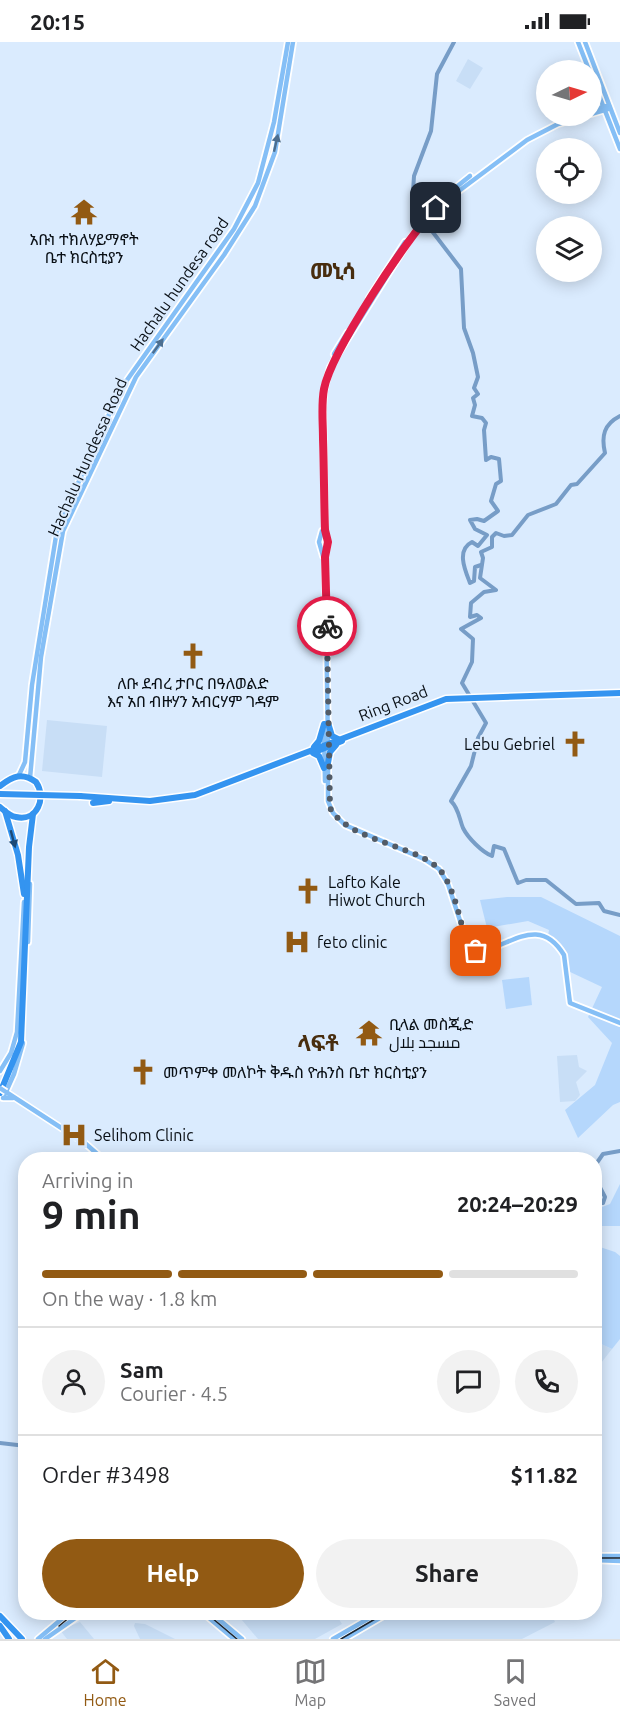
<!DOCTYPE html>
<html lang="en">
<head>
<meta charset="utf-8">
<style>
  body { margin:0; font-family:Ubuntu,Cairo,"Noto Sans Ethiopic",sans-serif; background:#f2f2f2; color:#202124; height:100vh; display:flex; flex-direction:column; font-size:22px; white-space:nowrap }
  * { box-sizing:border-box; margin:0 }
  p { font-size:20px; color:#757577 }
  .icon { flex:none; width:33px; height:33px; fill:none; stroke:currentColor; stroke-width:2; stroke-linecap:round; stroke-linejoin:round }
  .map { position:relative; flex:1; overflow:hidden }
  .panel { position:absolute; left:18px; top:1110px; width:584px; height:468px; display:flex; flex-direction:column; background:#fff; border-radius:24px; box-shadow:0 3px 15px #0003 }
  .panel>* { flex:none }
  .needle { width:39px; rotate:85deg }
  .fabs { position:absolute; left:536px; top:18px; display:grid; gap:12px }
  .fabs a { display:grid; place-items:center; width:66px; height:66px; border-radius:50%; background:#fff; box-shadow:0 3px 15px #0003; font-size:30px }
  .pin { position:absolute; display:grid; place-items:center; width:51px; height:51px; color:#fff; margin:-26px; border-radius:12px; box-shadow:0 3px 9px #0006 }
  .courier { position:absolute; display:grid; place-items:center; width:60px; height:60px; margin:-30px; border:4px solid #e11d48; border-radius:50%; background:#fff; color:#222; box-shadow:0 2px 8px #0007 }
  .summary em { font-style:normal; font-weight:700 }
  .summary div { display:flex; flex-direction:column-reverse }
  .summary { display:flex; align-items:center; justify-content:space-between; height:102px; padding:0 24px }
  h1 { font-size:39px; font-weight:700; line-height:45px }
  .bar { display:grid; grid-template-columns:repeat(4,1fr); gap:9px 6px; align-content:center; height:72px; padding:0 24px }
  .bar i { height:8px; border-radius:4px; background:#e0e0e0 }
  .bar .current { background:#925a13 }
  .bar p { grid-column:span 4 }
  .line { display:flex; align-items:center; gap:15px; padding:0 24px; border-top:2px solid #e0e0e0 }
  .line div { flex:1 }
  .round { display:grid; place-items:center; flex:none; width:63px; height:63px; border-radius:32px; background:#f2f2f2 }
  .action { display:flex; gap:12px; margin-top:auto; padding:12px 24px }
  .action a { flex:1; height:69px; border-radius:36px; background:#925a13; color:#fff; font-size:24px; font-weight:700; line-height:69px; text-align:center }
  .action a+a { background:#f2f2f2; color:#202124 }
  .status { display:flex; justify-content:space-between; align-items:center; height:42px; padding:0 30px; background:#fff; direction:ltr }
  .status svg { height:16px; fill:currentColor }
  .tabs { display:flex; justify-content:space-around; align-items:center; height:84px; border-top:2px solid #e0e0e0; background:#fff; font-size:16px; color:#757577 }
  .tabs a { display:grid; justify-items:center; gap:3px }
  .tabs .current { color:#925a13 }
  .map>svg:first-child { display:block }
</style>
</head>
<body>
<div class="status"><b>20:15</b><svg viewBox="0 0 49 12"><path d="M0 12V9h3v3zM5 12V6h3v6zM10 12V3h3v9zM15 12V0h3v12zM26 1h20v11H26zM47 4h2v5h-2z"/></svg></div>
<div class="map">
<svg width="620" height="1597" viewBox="0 0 620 1597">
  <rect width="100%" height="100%" fill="#daebfe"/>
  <g fill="#c8def6">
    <polygon points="468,17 483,26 470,47 456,39"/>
    <polygon points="47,678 107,684 102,735 42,729"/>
    <polygon points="577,1013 579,1025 587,1029 576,1040 580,1053 575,1059 560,1060 557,1014"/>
    <polygon points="594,1282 599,1301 612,1307 594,1330"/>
    <polygon points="395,1570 551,1571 555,1580 522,1597 349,1597"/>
    <polygon points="236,1571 335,1571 342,1582 315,1597 258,1597"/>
    <polygon points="80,1580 94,1597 67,1597 60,1588"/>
    <polygon points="135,1581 145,1582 175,1597 140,1597 134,1584"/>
  </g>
  <g fill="#b5d7fc">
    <polygon points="507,855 541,855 620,894 620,1060 613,1063 578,1096 565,1068 595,1043 612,1001 588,975 602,945 568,929 566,913 548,894 549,888 528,879 487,886 480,858"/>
    <polygon points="529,935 532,963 506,967 502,938"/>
    <polygon points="620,1142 620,1184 599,1184 594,1192 594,1168 610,1162"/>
    <polygon points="594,1203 615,1210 620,1214 620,1297 612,1307 599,1301 594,1282"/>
  </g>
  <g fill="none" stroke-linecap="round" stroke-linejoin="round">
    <g stroke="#779dc7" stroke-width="4">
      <path d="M 454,0 L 437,32 L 431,89 L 414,134 L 413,150 L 425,180 L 461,227 L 464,286 L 473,311 L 478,335 L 474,346 L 478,352 L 473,356 L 475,363 L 472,374 L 482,376 L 486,381 L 484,388 L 486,418 L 491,415 L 499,417 L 501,439 L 496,442 L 491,459 L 498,469 L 484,479 L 477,477 L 470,478 L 475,487 L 487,493 L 478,504 L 472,500 C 456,508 465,528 470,541 L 474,539 L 475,525 L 481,523"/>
      <path d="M 620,374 C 604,382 601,394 605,411 L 577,442 L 571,443 L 556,462 L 528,473 L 512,493 L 504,494 L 496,491 L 492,495 L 492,505 L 481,510 L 483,516 L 480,536 L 496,548 L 484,550 L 471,561 L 470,575 L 477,573 L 481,576 L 461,587 L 473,597 L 472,620 L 462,641 L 486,681 L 478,696 L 471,724 L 451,759 C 459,767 459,776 463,786 C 468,796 482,810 492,814 L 494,804 L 504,807 L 518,841 L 526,838 L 546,838 L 576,862 L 599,861 L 604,869 L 620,873"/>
      <polyline points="594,1125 603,1112 620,1109"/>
      <polyline points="594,1134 605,1155 603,1161 594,1161"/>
      <polyline points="0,1401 26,1404"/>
    </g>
    <g stroke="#fff" stroke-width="8">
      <g id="major">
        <polyline points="578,0 589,28"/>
        <polyline points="585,0 620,91"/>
        <polyline points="591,33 620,107"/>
        <polyline points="591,68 607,64"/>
        <polyline points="591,72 608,67"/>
        <polyline points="444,155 470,134"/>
        <polyline points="369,256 405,200"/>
        <polyline points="334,312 347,291"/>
        <polyline points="322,489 319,500 323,514"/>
        <polyline points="324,688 325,739"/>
        <polyline points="328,703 325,515 328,500 325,493 323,366 324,349 330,325 412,194 436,166 527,98 558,82 585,74"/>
        <path d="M 328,718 L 328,759 L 333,771 L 345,783 L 424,817 L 439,827 L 448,842 L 470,909 C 504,913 536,867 564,913 L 570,961 L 620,981"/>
        <polyline points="19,733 25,720 32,643 57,488 120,348 234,187 258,141 274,80 288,0"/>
        <polyline points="30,736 41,615 63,489 136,335 224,213 255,164 275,110 293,0"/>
        <polyline points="28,900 30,842"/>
        <polyline points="462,915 466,909"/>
        <polyline points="0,1029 11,1011 17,990 24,860"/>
        <polyline points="6,1050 86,1102 104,1118"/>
        <polyline points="5,1052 14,1032 23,1001"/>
        <polyline points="3,1056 13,1056"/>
        <polyline points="594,1514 620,1514"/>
        <polyline points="594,1518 620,1519"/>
        <polyline points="202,1570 234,1597"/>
        <polyline points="210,1570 242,1597"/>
        <polyline points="38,1597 70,1570"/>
        <polyline points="45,1597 84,1570"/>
        <polyline points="333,1597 380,1570"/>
        <polyline points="344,1597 390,1570"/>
      </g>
    </g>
    <g stroke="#fff" stroke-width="9">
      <g id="highway">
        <polyline points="328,681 332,694 338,697"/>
        <polyline points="314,705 319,699 324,682"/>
        <polyline points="315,710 342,699"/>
        <polyline points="313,711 319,714 324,726"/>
        <polyline points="328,721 330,710 336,703"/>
        <path d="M 0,744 C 13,734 22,730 36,740 C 47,756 37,780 16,775 C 9,774 5,769 0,765"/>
        <polyline points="80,754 150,759 195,753 446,657 620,651"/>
        <polyline points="93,761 109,759"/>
        <polyline points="5,769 18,813 24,852"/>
        <polyline points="0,1051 21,1000 29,805 33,772"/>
        <polyline points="0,1574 22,1597"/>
        <polyline points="0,1584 9,1597"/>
      </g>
    </g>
    <use href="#major" stroke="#85bff6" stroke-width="4.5"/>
    <use href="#highway" stroke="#3494f0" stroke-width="6"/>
    <g stroke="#1f262e" stroke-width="1.5">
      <polyline points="594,1516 620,1516"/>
      <polyline points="205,1570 237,1597"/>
      <polyline points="59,1584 76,1570"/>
      <polyline points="341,1597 387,1570"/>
    </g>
    <g stroke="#fff" stroke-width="8" stroke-linecap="butt">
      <polyline id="major-bridge" points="0,1046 6,1050"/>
    </g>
    <g stroke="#fff" stroke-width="9" stroke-linecap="butt">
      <polyline id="highway-bridge" points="0,752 80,754"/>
    </g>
    <use href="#major-bridge" stroke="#85bff6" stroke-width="4.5"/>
    <use href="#highway-bridge" stroke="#3494f0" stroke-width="6"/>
  </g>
  <defs><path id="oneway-solid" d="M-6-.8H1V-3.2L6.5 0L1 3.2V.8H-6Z" transform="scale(1.5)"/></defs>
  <g fill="#4d6f90">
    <use href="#oneway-solid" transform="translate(276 101) rotate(-77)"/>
    <use href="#oneway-solid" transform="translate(158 304) rotate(-54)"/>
  </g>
  <use fill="#1c4a77" href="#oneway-solid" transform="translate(13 797) rotate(75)"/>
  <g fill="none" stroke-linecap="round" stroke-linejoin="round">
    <path stroke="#525b66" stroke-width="6" stroke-dasharray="0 10.8" d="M 327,584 L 330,766 C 349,801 424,803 443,832 C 456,852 461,883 468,906 L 476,909"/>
    <path stroke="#e11d48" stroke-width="8" d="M 327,584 L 325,515 L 328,500 L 325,488 C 324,458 324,427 323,397 C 323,380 321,363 324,347 C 331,310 408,194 436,166"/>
  </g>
  <defs>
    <g id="temple-bare" transform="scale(2.07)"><path d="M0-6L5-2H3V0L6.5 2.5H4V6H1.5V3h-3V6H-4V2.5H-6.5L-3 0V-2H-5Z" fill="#925a13" stroke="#daebfe" stroke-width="2.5" paint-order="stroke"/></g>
    <g id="church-bare" transform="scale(2.07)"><path d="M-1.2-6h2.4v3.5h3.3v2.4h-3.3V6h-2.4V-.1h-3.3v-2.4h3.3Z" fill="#925a13" stroke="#daebfe" stroke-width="2.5" paint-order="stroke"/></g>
    <g id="hospital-bare" transform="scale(2.07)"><path d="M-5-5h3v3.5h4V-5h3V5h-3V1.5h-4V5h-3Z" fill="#925a13" stroke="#daebfe" stroke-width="2.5" paint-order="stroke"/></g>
  </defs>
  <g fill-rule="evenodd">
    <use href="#temple-bare" x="84" y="170"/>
    <use href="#church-bare" x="193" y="614"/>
    <use href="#church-bare" x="575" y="702"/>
    <use href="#church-bare" x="308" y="849"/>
    <use href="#hospital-bare" x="297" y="900"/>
    <use href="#temple-bare" x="369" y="991"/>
    <use href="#church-bare" x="143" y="1030"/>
    <use href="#hospital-bare" x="74" y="1093"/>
  </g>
  <g text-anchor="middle" stroke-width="4.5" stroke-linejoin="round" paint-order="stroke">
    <g font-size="16" fill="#080e14" stroke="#daebfe" text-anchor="start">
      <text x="84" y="203" text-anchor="middle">አቡነ ተክለሃይማኖት<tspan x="84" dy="18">ቤተ ክርስቲያን</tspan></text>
      <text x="193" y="647" text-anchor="middle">ለቡ ደብረ ታቦር በዓለወልድ<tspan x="193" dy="18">እና አበ ብዙሃን አብርሃም ገዳም</tspan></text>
      <text x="555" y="708" text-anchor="end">Lebu Gebriel</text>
      <text x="328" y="846">Lafto Kale<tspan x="328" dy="18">Hiwot Church</tspan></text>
      <text x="317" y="906">feto clinic</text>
      <text x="389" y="988">ቢላል መስጂድ<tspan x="389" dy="18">مسجد بلال</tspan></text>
      <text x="163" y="1036">መጥምቀ መለኮት ቅዱስ ዮሐንስ ቤተ ክርስቲያን</text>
      <text x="94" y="1099">Selihom Clinic</text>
    </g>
    <g font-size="16" fill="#080e14" stroke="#daebfe">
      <text transform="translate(179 242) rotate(-55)" y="6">Hachalu hundesa road</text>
      <text transform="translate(87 415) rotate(-66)" y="6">Hachalu Hundessa Road</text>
      <text transform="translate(393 661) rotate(-21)" y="6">Ring Road</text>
    </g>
    <g font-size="22" font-weight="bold" fill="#482d0e" stroke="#daebfe">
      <text x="333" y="237">መኒሳ</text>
      <text x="318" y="1009">ላፍቶ</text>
    </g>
  </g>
</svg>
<div class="fabs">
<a><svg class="needle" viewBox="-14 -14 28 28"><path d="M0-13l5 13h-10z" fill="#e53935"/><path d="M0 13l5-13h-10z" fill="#757577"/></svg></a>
<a><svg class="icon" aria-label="locate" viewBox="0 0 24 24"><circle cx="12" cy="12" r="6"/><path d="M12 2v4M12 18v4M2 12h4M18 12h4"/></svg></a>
<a><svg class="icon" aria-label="layers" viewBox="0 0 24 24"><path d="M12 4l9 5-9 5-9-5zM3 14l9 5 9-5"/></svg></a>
</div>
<div class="pin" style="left:476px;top:909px;background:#ea580c"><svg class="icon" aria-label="bag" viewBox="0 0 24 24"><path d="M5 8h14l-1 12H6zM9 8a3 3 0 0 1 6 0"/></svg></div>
<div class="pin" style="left:436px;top:166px;background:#1f2937"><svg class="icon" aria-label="home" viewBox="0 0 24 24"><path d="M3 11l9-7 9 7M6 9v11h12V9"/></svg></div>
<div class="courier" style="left:327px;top:584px"><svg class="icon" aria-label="bike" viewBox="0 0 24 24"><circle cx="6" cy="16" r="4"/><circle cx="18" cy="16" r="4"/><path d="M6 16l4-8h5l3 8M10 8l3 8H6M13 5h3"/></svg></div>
<section class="panel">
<div class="summary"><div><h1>9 min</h1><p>Arriving in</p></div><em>20:24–20:29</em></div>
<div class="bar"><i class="current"></i><i class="current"></i><i class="current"></i><i></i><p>On the way · 1.8 km</p></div>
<div class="line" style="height:108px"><a class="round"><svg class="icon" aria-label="person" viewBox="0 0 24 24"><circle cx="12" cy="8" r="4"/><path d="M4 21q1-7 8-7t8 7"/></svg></a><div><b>Sam</b><p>Courier · 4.5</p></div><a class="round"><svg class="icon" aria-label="chat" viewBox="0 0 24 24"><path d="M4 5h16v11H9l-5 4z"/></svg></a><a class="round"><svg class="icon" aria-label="phone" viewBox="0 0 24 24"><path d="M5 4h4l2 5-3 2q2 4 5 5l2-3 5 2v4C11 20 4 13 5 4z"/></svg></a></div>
<div class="line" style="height:78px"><div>Order #3498</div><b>$11.82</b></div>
<div class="action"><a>Help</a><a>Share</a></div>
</section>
</div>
<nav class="tabs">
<a class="current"><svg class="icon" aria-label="home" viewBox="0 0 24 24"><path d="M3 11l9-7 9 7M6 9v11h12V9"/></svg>Home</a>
<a><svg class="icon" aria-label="map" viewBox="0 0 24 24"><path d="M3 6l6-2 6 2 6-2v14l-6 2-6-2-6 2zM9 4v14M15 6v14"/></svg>Map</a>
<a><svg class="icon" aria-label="saved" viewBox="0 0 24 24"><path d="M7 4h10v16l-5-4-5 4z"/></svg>Saved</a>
</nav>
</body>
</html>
